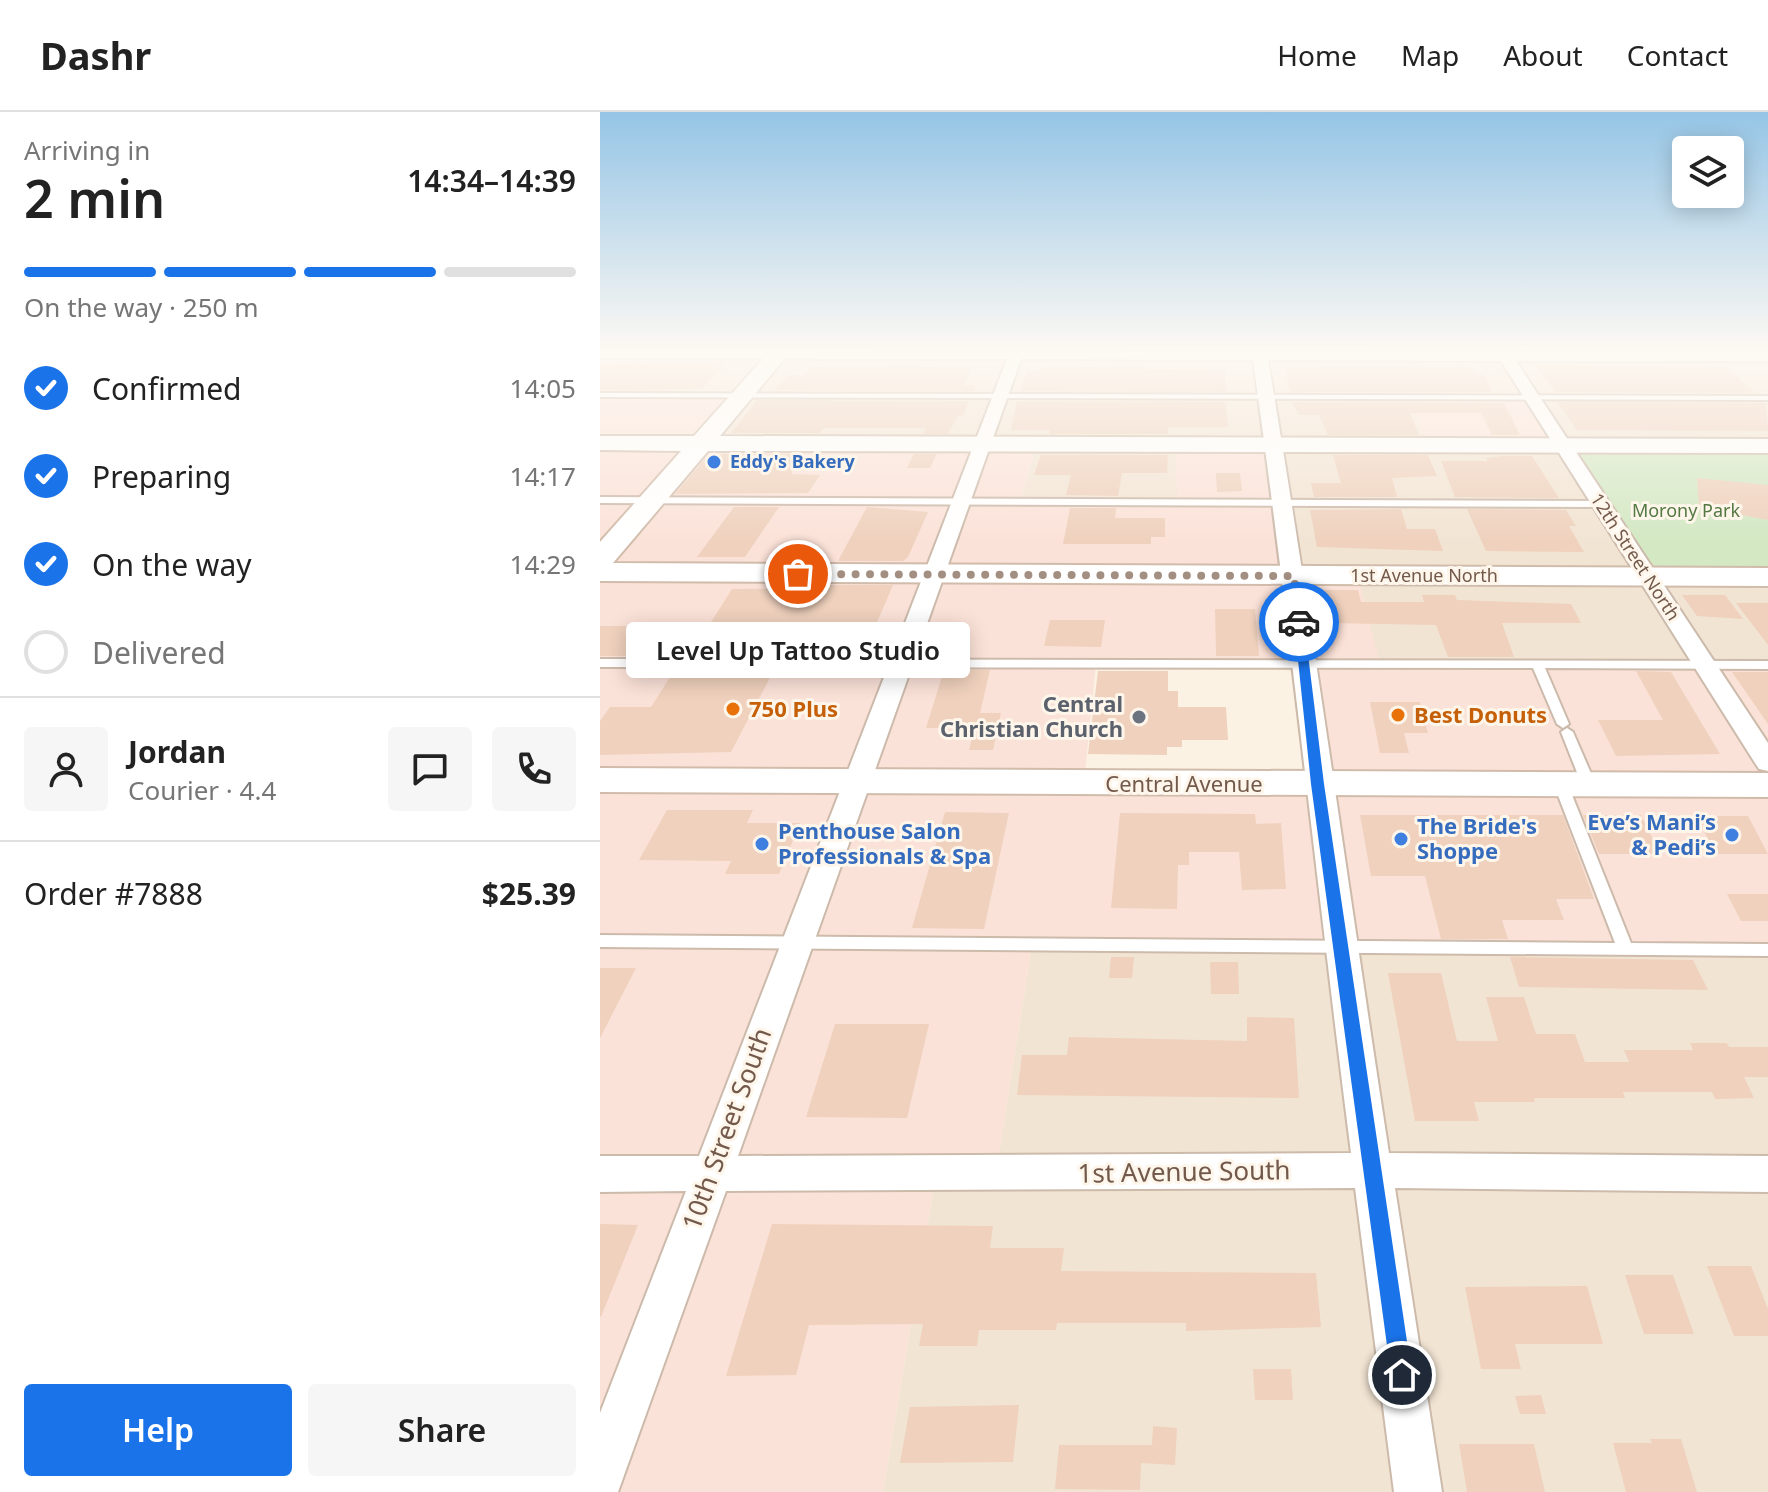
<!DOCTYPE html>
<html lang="en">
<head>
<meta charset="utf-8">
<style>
  body { margin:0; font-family:"Noto Sans",sans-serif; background:#f6f6f6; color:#222; height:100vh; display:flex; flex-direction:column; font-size:30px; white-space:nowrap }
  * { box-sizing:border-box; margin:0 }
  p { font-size:26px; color:#767676 }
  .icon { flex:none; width:44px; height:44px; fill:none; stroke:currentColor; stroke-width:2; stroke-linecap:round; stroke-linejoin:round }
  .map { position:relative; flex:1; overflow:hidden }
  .details { display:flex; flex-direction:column; background:#fff; width:600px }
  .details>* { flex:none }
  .controls { position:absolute; left:1072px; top:24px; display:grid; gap:16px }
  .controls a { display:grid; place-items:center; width:72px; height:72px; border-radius:8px; background:#fff; box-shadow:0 4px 20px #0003; font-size:40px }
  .pin { position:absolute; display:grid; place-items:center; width:68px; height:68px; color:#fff; margin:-34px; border:4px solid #fff; border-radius:50%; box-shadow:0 2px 8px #0007 }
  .courier { position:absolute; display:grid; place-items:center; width:80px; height:80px; margin:-40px; border:6px solid #1a73e8; border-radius:50%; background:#fff; color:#222; box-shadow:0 2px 10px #0007 }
  .bubble { position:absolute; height:56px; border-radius:8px; background:#fff; box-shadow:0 4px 20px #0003; font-size:26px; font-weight:600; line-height:56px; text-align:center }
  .head em { font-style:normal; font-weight:600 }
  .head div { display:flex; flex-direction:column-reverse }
  .head { display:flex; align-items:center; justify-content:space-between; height:136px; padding:0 24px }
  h1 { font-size:52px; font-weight:600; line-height:60px }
  .bar { display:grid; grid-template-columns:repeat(4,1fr); gap:12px 8px; align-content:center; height:96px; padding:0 24px }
  .bar i { height:10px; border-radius:6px; background:#e0e0e0 }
  .bar .selected { background:#1a73e8 }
  .bar p { grid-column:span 4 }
  .line { display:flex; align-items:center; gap:20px; padding:0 24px; border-top:2px solid #e0e0e0 }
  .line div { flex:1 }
  .round { display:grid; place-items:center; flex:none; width:84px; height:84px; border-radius:8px; background:#f6f6f6 }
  ol { padding:0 24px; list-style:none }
  li { display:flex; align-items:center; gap:24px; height:88px }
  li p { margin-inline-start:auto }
  li .icon { padding:8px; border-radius:50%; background:#1a73e8; color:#fff; stroke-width:4 }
  li:last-child { color:#767676 }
  li i { width:44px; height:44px; border:4px solid #e0e0e0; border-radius:50% }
  .action { display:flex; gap:16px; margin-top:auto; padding:16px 24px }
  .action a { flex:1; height:92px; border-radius:8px; background:#1a73e8; color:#fff; font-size:32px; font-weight:600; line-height:92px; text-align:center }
  .action a+a { background:#f6f6f6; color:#222 }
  header { display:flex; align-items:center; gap:48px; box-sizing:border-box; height:112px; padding:0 40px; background:#fff; border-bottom:2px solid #e0e0e0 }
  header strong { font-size:38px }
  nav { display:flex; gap:44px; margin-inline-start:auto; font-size:28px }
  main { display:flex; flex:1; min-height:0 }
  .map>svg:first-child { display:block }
</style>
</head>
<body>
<header>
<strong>Dashr</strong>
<nav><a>Home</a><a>Map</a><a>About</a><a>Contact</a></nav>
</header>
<main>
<section class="details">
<div class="head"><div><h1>2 min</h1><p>Arriving in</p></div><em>14:34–14:39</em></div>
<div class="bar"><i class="selected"></i><i class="selected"></i><i class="selected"></i><i></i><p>On the way · 250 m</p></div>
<ol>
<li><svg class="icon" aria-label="check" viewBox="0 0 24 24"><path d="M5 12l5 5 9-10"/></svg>Confirmed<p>14:05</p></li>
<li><svg class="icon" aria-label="check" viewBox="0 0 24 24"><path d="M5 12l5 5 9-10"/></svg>Preparing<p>14:17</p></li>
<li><svg class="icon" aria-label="check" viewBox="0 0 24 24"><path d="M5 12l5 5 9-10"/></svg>On the way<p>14:29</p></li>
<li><i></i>Delivered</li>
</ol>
<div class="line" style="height:144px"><a class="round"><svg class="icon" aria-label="person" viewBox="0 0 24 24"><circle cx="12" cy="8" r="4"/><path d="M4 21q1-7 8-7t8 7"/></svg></a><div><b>Jordan</b><p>Courier · 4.4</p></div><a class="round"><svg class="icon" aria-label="chat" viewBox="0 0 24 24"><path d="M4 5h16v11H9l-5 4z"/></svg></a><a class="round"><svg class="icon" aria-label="phone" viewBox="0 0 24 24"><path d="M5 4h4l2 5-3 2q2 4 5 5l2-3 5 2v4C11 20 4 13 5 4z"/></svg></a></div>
<div class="line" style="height:104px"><div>Order #7888</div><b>$25.39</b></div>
<div class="action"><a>Help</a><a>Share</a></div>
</section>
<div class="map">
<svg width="1168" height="1380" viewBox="0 0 1168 1380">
  <rect width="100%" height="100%" fill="#fbf2e4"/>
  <g fill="#f2e4d3">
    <polygon points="89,239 1168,239 1168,553 780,552 694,464 577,390 420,390 436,334 99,332 0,283 0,242 85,242"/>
    <polygon points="432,833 1168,838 1168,1380 283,1380 336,1062 396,1061"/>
  </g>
  <g fill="#fbe2d8" fill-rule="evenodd">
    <path d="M 0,283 L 142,283 L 100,331 L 436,333 L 420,389 L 577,390 L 576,333 L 673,334 L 694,463 L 758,464 L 780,552 L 1168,553 L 1168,838 L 432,833 L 396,1061 L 336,1062 L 283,1380 L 0,1380 ZM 496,551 L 703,551 L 718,671 L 484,671 Z"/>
    <polygon points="808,285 931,285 962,334 828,334"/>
  </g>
  <polygon fill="#d3e8c3" points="962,334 1168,334 1168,465 1046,464"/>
  <g fill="#efd1bd">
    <polygon points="127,250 101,277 0,278 0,253"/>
    <polygon points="935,253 1127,255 1155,281 956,280"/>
    <polygon points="315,254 371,257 364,273 376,273 373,279 175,278 188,263 204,263 210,255"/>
    <polygon points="545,254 545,257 625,258 626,280 421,279 427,259 438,259 439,256"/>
    <polygon points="685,255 871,255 875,262 884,262 892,280 690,280"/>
    <polygon points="157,288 369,289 363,304 358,304 348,322 323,322 326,316 224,316 220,321 131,321"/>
    <polygon points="417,289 626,290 628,315 568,315 568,322 449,322 450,318 411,318"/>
    <polygon points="692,290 904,291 920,323 892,323 881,301 810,301 819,323 728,323 719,303 699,303"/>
    <polygon points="957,290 1166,291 1168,319 977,318"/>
    <polygon points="109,342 205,342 191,362 220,363 208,381 75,382"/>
    <polygon points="314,342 337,342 330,356 307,356"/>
    <polygon points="441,343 568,343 567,361 522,361 518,384 466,383 471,363 434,363"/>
    <polygon points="733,343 828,343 837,364 792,366 797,385 714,385 711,371 741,371"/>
    <polygon points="903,344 932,344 959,386 855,385 841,349 888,349 886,346"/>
    <polygon points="616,361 640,361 642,379 617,380"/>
    <polygon points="1097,366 1168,373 1168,408 1099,395"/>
    <polygon points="134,395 179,395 145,445 97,445"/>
    <polygon points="267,395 328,400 308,445 303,449 238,449"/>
    <polygon points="470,396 516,396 515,406 565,406 565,425 551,425 551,432 463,432"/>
    <polygon points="801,397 807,417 835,417 843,439 717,435 710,398"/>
    <polygon points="867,397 966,398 976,414 969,414 984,440 886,439"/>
    <polygon points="226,473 293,473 267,534 222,534 219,539 184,539 181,544 136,544 156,510 111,510 132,477 224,476"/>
    <polygon points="720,478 758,478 761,490 824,490 822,483 855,483 857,488 971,492 981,511 902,511 914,545 848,545 836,513 727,511"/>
    <polygon points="1082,483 1125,483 1143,507 1097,504"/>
    <polygon points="1136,491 1168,491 1168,533"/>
    <polygon points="615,497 655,497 659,544 616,544"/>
    <polygon points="450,508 505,508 501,535 444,534"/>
    <polygon points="0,514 59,514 38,544 0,544"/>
    <polygon points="128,558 174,558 131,640 0,643 0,609 10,595 51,595 72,562 126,562"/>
    <polygon points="344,558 390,558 380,601 401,601 393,638 369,638 375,616 326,616"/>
    <polygon points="498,559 568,559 568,579 578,579 578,595 626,595 628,628 582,628 582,635 567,635 567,643 488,642"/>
    <polygon points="1036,559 1071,560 1120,642 1016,644 998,608 1063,608"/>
    <polygon points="1132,560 1168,560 1168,612"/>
    <polygon points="770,590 820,590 828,621 804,621 809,641 780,641"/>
    <polygon points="67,698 153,698 147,711 200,711 179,762 125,762 131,749 39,748"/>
    <polygon points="345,700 409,701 384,817 312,816"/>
    <polygon points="520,701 655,702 656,712 681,711 686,777 642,778 639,740 589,740 589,753 578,753 577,797 511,796"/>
    <polygon points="760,703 963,703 994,787 956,787 964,808 902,808 908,827 841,827 825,764 771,764"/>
    <polygon points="983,703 1041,703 1060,742 999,742"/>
    <polygon points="1096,704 1148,704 1168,742 1116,742"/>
    <polygon points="1127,782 1168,782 1168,809 1141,809"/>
    <polygon points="511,845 534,845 532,866 509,866"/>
    <polygon points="910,845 1093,848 1108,878 919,875"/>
    <polygon points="610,850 638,850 639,882 611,882"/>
    <polygon points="0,856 36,856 0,926"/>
    <polygon points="788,861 841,861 857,929 898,929 886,885 924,885 936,922 975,922 985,950 1029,950 1024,938 1093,938 1090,931 1127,931 1129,935 1168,935 1168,965 1144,965 1154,986 1115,987 1112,980 1023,980 1025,986 934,986 935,990 874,990 879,1009 815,1009"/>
    <polygon points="647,905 694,906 699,986 417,983 422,943 467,943 469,925 647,929"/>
    <polygon points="235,912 329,912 307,1006 206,1005"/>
    <polygon points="0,1112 38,1113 1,1205 0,1204"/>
    <polygon points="172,1112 393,1114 390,1136 464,1136 461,1159 716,1161 721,1215 586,1219 586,1211 457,1211 456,1218 379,1218 377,1234 319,1234 323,1212 209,1213 196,1263 126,1264"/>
    <polygon points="1107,1154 1151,1154 1168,1197 1168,1224 1134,1224"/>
    <polygon points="1025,1163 1073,1163 1094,1222 1044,1222"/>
    <polygon points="987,1174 1003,1232 915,1232 921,1257 881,1257 865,1175"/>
    <polygon points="653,1257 691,1257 693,1288 655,1288"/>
    <polygon points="941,1283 946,1302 920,1302 915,1284"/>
    <polygon points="419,1293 413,1350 300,1351 310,1295"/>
    <polygon points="553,1314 577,1316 575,1353 541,1351 540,1378 455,1377 459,1333 552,1333"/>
    <polygon points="1050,1327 1081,1327 1097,1380 1026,1380 1013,1331 1052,1331"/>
    <polygon points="859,1332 934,1332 945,1380 867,1380"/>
  </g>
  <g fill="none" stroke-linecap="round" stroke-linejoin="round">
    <g stroke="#ccbaab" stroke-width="4">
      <g id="lane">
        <polygon points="0,281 1168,284 1168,288 0,285"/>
        <polygon points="0,385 1002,389 1007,392 1002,395 0,391"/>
        <polygon points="0,547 1168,549 1168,557 945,556 969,612 963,616 957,612 933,556 0,555"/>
        <polygon points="967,616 973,620 996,673 994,676 984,676 982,673 961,620"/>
        <polygon points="961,669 968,673 1031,831 1168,832 1168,844 0,835 0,823 1015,831 954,673"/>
      </g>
    </g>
    <g stroke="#ccbaab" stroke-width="4">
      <path id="street" d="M 0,239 L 1168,241 L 1168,249 L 916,249 L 1168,631 L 1168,659 L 1159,657 L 1155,651 L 901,249 L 668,248 C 713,512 748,776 789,1041 L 1168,1044 L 1168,1080 L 795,1076 L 842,1380 L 794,1380 L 755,1076 L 126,1079 L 18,1380 L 0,1380 L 0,1301 L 86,1079 L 0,1080 L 0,1044 L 99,1044 L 407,247 L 0,246 ZM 421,247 L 653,248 C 690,512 717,776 751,1041 L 138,1044 Z"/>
    </g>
    <g stroke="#d1bcab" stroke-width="4">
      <g id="secondary">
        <polygon points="170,239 191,239 120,324 1168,327 1168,341 108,339 13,451 1168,456 1168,474 0,469 0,430 81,339 0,338 0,324 94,324"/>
        <polygon points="0,656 1168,661 1168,685 0,680"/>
      </g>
    </g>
    <use href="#lane" fill="#fff" fill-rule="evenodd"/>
    <use href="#street" fill="#fff" fill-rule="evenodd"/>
    <use href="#secondary" fill="#fff" fill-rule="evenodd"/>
  </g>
  <linearGradient id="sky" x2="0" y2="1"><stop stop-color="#95c5e6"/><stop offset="0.55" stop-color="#fdf9f3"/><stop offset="1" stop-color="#fdf9f3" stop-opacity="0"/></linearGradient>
  <rect width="1168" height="432" fill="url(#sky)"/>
  <polygon fill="#1a73e8" points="699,506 704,510 724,672 812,1263 809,1270 802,1273 794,1270 791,1263 711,672 694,510"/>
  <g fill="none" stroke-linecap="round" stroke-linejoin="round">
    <polyline stroke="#a38f81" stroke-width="8" stroke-dasharray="0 14.4" points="198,462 694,464 699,510"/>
  </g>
  <g fill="#3f7fe0" stroke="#fef6ea" stroke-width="3">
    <circle cx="114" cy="350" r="8"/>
    <circle cx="1132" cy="723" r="8"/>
    <circle cx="801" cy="727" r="8"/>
    <circle cx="162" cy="732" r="8"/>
  </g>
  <g fill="#e8710a" stroke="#fef6ea" stroke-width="3">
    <circle cx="133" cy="597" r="8"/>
    <circle cx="798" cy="603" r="8"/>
  </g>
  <circle fill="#6b7280" stroke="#fef6ea" stroke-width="3" cx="539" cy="605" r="8"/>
  <g text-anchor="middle" stroke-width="6" stroke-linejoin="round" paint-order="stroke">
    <g font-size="18" font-weight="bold" fill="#366cbe" stroke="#fef6ea" text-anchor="start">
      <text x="130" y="356">Eddy's Bakery</text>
    </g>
    <g font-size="18" fill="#547843" stroke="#fef6ea">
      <text x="1086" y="405">Morony Park</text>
    </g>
    <g font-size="18" fill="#73594b" stroke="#fef6ea">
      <text transform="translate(1035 445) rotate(57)" y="6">12th Street North</text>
      <text x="824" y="470">1st Avenue North</text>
    </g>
    <g font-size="22" font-weight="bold" fill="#5b616d" stroke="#fef6ea" text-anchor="end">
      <text x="523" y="600">Central<tspan x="523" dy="25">Christian Church</tspan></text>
    </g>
    <g font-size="22" font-weight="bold" fill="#c56008" stroke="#fef6ea" text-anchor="start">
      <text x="149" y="605">750 Plus</text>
      <text x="814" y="611">Best Donuts</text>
    </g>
    <g font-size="22" fill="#73594b" stroke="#fef6ea">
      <text x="584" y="680">Central Avenue</text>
    </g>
    <g font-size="22" font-weight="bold" fill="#366cbe" stroke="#fef6ea" text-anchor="start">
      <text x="1116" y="718" text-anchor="end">Eve’s Mani’s<tspan x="1116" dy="25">&amp; Pedi’s</tspan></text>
      <text x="817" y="722">The Bride's<tspan x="817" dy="25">Shoppe</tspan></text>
      <text x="178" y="727">Penthouse Salon<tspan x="178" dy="25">Professionals &amp; Spa</tspan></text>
    </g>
    <g font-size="26" fill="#73594b" stroke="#fef6ea">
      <text transform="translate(127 1017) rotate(-70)" y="9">10th Street South</text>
      <text transform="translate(584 1060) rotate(-1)" y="9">1st Avenue South</text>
    </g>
  </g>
</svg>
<div class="controls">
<a><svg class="icon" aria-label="layers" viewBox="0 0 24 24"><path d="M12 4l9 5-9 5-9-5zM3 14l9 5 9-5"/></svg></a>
</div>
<div class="pin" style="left:198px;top:462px;background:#ea580c"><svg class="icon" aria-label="bag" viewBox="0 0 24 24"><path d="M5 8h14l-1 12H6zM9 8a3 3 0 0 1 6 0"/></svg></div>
<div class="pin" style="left:802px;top:1263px;background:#1f2937"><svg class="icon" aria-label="home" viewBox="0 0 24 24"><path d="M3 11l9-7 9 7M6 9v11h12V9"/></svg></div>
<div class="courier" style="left:699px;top:510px"><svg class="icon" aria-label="car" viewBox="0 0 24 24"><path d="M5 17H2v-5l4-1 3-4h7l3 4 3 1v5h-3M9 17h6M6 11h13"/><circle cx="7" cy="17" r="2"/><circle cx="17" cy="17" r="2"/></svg></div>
<div class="bubble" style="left:26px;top:510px;width:344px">Level Up Tattoo Studio</div>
</div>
</main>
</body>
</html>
